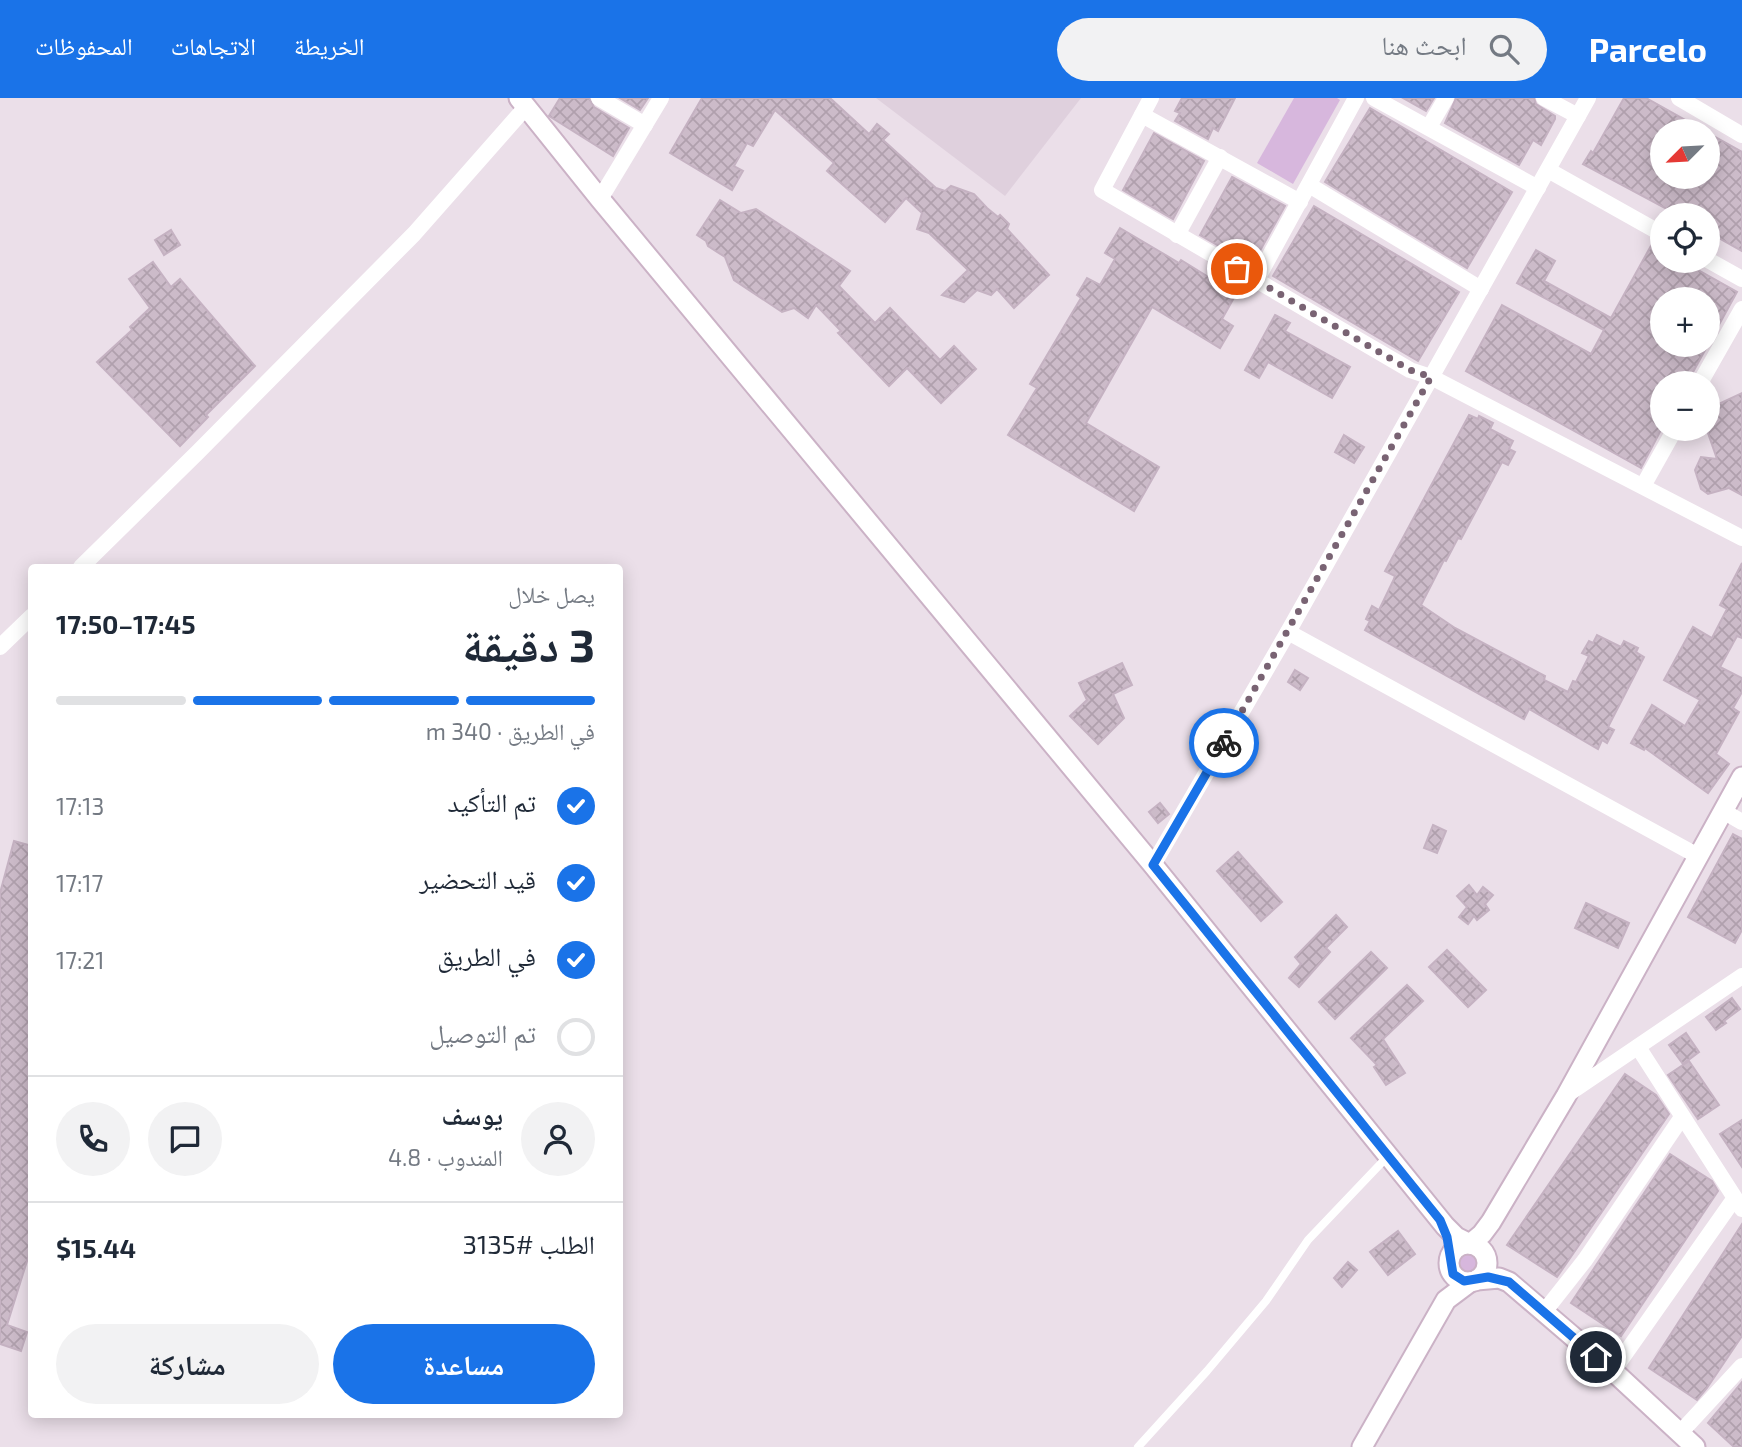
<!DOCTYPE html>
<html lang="ar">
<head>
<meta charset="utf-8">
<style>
  body { margin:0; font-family:"Exo 2","Noto Naskh Arabic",sans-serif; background:#f2f2f3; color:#1f2937; direction:rtl; height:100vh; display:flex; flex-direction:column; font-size:26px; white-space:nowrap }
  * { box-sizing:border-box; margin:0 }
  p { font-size:23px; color:#747a83 }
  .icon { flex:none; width:38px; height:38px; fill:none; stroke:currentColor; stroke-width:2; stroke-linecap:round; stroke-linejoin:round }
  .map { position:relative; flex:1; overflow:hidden; direction:ltr }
  .side { position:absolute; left:28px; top:466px; width:595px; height:854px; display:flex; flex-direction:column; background:#fff; border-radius:7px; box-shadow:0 4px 18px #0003; direction:rtl }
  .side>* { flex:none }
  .needle { width:46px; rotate:246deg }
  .buttons { position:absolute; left:1650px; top:21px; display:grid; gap:14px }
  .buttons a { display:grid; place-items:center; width:70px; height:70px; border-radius:50%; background:#fff; box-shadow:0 4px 18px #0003; font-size:35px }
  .pin { position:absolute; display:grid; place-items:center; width:60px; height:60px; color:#fff; margin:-30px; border:4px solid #fff; border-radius:50%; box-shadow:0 2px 7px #0007 }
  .courier { position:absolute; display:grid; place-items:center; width:70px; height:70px; margin:-35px; border:5px solid #1a73e8; border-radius:50%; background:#fff; color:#222; box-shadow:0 2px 9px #0007 }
  .head em { font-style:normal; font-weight:700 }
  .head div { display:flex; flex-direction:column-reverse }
  .head { display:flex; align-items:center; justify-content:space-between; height:119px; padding:0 28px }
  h1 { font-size:46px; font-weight:700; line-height:52px }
  .bar { display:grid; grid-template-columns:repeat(4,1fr); gap:10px 7px; align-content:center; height:84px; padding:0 28px }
  .bar i { height:9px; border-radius:5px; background:#e0e1e3 }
  .bar .selected { background:#1a73e8 }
  .bar p { grid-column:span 4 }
  .line { display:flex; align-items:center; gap:18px; padding:0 28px; border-top:2px solid #e0e1e3 }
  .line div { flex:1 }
  .round { display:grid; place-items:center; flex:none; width:74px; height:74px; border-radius:37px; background:#f2f2f3 }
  ol { padding:0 28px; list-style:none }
  li { display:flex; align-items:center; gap:21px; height:77px }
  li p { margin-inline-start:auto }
  li .icon { padding:7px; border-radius:50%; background:#1a73e8; color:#fff; stroke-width:4 }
  li:last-child { color:#747a83 }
  li i { width:38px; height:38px; border:4px solid #e0e1e3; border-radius:50% }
  .primary-button { display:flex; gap:14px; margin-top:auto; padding:14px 28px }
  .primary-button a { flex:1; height:80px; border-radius:42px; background:#1a73e8; color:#fff; font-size:28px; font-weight:700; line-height:80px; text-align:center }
  .primary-button a+a { background:#f2f2f3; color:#1f2937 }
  header { display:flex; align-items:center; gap:42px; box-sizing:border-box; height:98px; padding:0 35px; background:#1a73e8; color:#fff }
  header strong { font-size:33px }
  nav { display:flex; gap:38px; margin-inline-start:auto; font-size:24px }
  .search { width:490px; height:63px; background:#f2f2f3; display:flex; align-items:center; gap:18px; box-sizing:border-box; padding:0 24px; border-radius:38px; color:#747a83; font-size:26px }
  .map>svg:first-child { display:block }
</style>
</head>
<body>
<header>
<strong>Parcelo</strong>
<div class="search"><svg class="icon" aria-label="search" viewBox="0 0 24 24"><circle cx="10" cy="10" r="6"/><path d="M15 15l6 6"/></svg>ابحث هنا</div>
<nav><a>الخريطة</a><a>الاتجاهات</a><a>المحفوظات</a></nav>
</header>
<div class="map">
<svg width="1742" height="1349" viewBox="0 0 1742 1349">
  <defs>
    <pattern id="building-cross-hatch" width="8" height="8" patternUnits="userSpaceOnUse" patternTransform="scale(1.75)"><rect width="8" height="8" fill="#ccbbc9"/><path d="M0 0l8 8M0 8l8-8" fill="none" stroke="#b0a0ad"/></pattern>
  </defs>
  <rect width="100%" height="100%" fill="#ebdfe9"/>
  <polygon fill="#dfd0dd" points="876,0 1081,0 1005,98"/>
  <g fill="#d7b7dd">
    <polygon points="1294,0 1337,0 1340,2 1293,86 1257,65"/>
    <circle cx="1468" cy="1165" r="10"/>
  </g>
  <g fill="url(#building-cross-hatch)" stroke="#c5b2c2" stroke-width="2" fill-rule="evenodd">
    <polygon points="560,0 589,0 594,9 629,30 613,58 549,18"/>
    <polygon points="620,0 648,0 640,12"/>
    <polygon points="702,0 830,0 869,36 877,26 889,36 883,42 936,90 945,93 951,88 974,96 987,110 998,119 1000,117 1009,126 1007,131 1049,177 1014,210 997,191 991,197 977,192 964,204 942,197 968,172 929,135 917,131 922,115 906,100 885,124 827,73 834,65 775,12 753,48 747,45 734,68 743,73 732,92 670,55"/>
    <polygon points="1182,0 1235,0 1218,33 1213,30 1208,41 1175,23 1180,15 1175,13"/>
    <polygon points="1403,0 1434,0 1426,13"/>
    <polygon points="1456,0 1534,0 1536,6 1555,18 1555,21 1541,47 1533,42 1519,67 1445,25"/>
    <polygon points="1624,0 1646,0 1705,33 1662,33 1662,79 1708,79 1708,35 1742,54 1742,153 1708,134 1708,117 1678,117 1583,66 1591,53 1593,55"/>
    <polygon points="1370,10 1512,94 1467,170 1325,84"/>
    <polygon points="1154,35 1204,63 1173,121 1123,92"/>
    <polygon points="1232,79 1285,108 1252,167 1200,137"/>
    <polygon points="720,102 741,115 756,111 850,173 839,188 875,225 890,210 940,262 954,248 976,271 941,305 907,270 889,288 838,235 841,233 816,207 808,220 794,210 782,214 734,182 725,159 708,148 706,143 697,137"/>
    <polygon points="1314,108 1459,194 1418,263 1273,178"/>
    <polygon points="1120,130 1179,165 1181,162 1236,196 1222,221 1233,228 1220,250 1152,209 1086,325 1159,369 1134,413 1008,337 1037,290 1030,286 1081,200 1077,197 1087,180 1100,187 1115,161 1105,155"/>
    <polygon points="171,132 180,147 164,157 155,142"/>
    <path d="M 1652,146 L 1662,152 L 1662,163 L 1682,163 L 1737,194 L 1687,285 L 1662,285 L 1662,330 L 1641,370 L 1466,273 L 1502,207 L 1591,256 L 1604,232 L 1517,185 L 1536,152 L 1555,163 L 1544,183 L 1611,220 ZM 1662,201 L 1708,201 L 1708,247 L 1662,247 Z"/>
    <polygon points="153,164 171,189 180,181 255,268 206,317 208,319 180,348 97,264 132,232 130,229 150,210 129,181"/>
    <polygon points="1275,217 1290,225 1285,233 1350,269 1332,300 1268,264 1259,280 1245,272"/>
    <polygon points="1742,295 1742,397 1729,390 1708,396 1701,391 1695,372 1701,359 1717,361 1708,335 1708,314 1710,310"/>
    <polygon points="1469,317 1478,321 1479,318 1493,325 1490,331 1513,343 1509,351 1515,354 1508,367 1502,364 1461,441 1458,440 1446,463 1444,462 1421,507 1455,530 1545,578 1544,582 1568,594 1573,583 1576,584 1589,558 1582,555 1589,543 1593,545 1597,537 1621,549 1624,543 1638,550 1636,554 1644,559 1608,629 1614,632 1607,645 1602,642 1598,651 1529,611 1524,621 1365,532 1370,523 1366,521 1372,508 1379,512 1393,483 1395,478 1385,473"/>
    <polygon points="1344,337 1364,349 1354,365 1335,354"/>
    <polygon points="1742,465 1742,540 1737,538 1720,569 1742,580 1742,594 1733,610 1739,614 1716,656 1729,666 1708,695 1645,650 1644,652 1631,645 1652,607 1685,628 1700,602 1664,582 1693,529 1712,540 1727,511 1720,507"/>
    <polygon points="1122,565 1132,587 1113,596 1124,620 1098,646 1070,618 1087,602 1079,585"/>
    <polygon points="1295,572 1308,580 1300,592 1288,584"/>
    <polygon points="1160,705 1169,716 1158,725 1149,714"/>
    <polygon points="1433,727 1446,733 1437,755 1424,750"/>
    <polygon points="1733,736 1742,741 1742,832 1735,845 1688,819"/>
    <polygon points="14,743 32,748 32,1147 7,1227 27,1234 21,1253 0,1246 0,795"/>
    <polygon points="1238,754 1282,804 1261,823 1217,773"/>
    <polygon points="1469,787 1477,797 1483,789 1493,797 1485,806 1489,812 1477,822 1474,818 1468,826 1459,819 1467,809 1457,798"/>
    <polygon points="1586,805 1629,825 1618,850 1575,830"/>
    <polygon points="1336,817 1347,829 1326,850 1330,854 1299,889 1289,880 1301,866 1295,859"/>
    <polygon points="1447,852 1486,892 1468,909 1429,869"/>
    <polygon points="1371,854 1387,870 1335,921 1319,904"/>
    <polygon points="1407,887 1423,903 1383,941 1405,975 1386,987 1374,969 1377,967 1351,940"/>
    <polygon points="1732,900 1740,911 1724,923 1726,925 1716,932 1706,919"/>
    <polygon points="1686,935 1699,954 1683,966 1669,947"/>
    <polygon points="1689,963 1719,1007 1698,1021 1668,977"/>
    <polygon points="1625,976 1656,997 1669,1016 1557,1179 1507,1147"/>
    <polygon points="1742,1022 1742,1069 1720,1036"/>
    <polygon points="1670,1056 1712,1083 1718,1093 1621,1238 1571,1205"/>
    <polygon points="1742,1126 1742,1238 1707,1290 1697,1302 1649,1270"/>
    <polygon points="1398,1133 1415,1156 1388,1177 1370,1154"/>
    <polygon points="1348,1164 1357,1172 1342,1189 1334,1180"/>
    <polygon points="1742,1284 1742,1349 1734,1349 1708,1325"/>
  </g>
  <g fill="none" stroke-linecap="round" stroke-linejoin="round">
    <g stroke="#cbb2c6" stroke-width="23">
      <g id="secondary">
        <polyline points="519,0 600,101 1153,767 1445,1128 1456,1139 1470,1146 1482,1136 1491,1124 1566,998 1742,679"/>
        <circle cx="1468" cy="1165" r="19"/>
        <polyline points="1477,1182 1499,1180 1509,1184 1613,1273 1695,1349"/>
        <polyline points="1362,1349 1446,1202 1470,1184"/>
      </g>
    </g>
    <polyline stroke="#fff" stroke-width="8" points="1138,1349 1207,1273 1266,1203 1308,1142 1388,1058"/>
    <g stroke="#fff" stroke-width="16">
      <polyline points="599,0 645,27"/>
      <polyline points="1151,0 1102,92 1410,272 1431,279 1742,440"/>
      <polyline points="1374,0 1538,90"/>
      <polyline points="1544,0 1578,18"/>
      <polyline points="1679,0 1742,37"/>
      <polyline points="1142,17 1300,104"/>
      <polyline points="1429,29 1446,0"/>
      <polyline points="1548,72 1662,136"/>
      <polyline points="1309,87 1481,191"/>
      <polyline points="600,101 661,0"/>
      <polyline points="1177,137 1220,59"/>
      <polyline points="1708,162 1742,181"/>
      <polyline points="1256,183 1356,0"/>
      <polyline points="1700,285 1742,211"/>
      <polyline points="1643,388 1675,331"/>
      <polyline points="81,469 198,354 414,136 526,9"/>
      <polyline points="1288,534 1698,758"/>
      <polyline points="0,549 32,518"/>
      <polyline points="1723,713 1742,724"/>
      <polyline points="1153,767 1288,534 1588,0"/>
      <polyline points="1638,949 1742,1111"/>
      <polyline points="1568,996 1742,878"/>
      <polyline points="1544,1214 1585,1162 1682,1019"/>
      <polyline points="1613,1273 1734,1101"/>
      <polyline points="1680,1335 1742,1268"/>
    </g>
    <use href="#secondary" stroke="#fff" stroke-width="19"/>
  </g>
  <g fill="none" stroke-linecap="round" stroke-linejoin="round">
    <polyline stroke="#796373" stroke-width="7" stroke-dasharray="0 12.6" points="1224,645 1431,279 1410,272 1237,171"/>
    <polyline stroke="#1a73e8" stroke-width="9" points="1224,645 1153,767 1440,1122 1447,1139 1453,1176 1464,1183 1488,1179 1509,1184 1596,1259"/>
  </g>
</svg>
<div class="buttons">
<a><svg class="needle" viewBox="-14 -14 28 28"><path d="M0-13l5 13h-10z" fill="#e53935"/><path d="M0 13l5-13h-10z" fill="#747a83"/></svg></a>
<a><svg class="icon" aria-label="locate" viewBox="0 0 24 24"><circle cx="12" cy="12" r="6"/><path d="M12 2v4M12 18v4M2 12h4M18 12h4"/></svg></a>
<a>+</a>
<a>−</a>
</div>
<div class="pin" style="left:1237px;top:171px;background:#ea580c"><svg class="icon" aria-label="bag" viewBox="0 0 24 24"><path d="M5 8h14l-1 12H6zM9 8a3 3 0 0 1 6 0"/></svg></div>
<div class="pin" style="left:1596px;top:1259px;background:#1f2937"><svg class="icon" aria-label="home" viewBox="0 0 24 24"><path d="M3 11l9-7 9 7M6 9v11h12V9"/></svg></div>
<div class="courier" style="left:1224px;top:645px"><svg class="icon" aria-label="bike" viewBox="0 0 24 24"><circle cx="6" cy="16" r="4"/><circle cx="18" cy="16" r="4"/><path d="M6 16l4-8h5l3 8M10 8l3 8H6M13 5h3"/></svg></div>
<section class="side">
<div class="head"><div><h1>3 دقيقة</h1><p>يصل خلال</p></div><em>17:45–17:50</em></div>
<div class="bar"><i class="selected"></i><i class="selected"></i><i class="selected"></i><i></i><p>في الطريق · 340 m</p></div>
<ol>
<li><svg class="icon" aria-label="check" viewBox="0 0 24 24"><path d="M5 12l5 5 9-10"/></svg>تم التأكيد<p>17:13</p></li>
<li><svg class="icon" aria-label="check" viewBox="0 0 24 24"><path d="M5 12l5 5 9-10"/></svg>قيد التحضير<p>17:17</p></li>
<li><svg class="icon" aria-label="check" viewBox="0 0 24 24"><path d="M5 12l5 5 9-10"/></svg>في الطريق<p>17:21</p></li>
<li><i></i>تم التوصيل</li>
</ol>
<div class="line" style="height:126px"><a class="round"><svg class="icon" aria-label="person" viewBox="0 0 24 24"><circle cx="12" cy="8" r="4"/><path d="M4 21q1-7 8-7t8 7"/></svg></a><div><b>يوسف</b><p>المندوب · 4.8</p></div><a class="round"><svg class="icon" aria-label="chat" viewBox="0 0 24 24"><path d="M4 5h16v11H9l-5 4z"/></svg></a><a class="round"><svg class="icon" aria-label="phone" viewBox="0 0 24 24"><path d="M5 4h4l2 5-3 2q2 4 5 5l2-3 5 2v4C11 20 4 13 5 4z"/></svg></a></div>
<div class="line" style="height:91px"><div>الطلب #3135</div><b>$15.44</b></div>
<div class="primary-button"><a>مساعدة</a><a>مشاركة</a></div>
</section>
</div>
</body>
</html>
